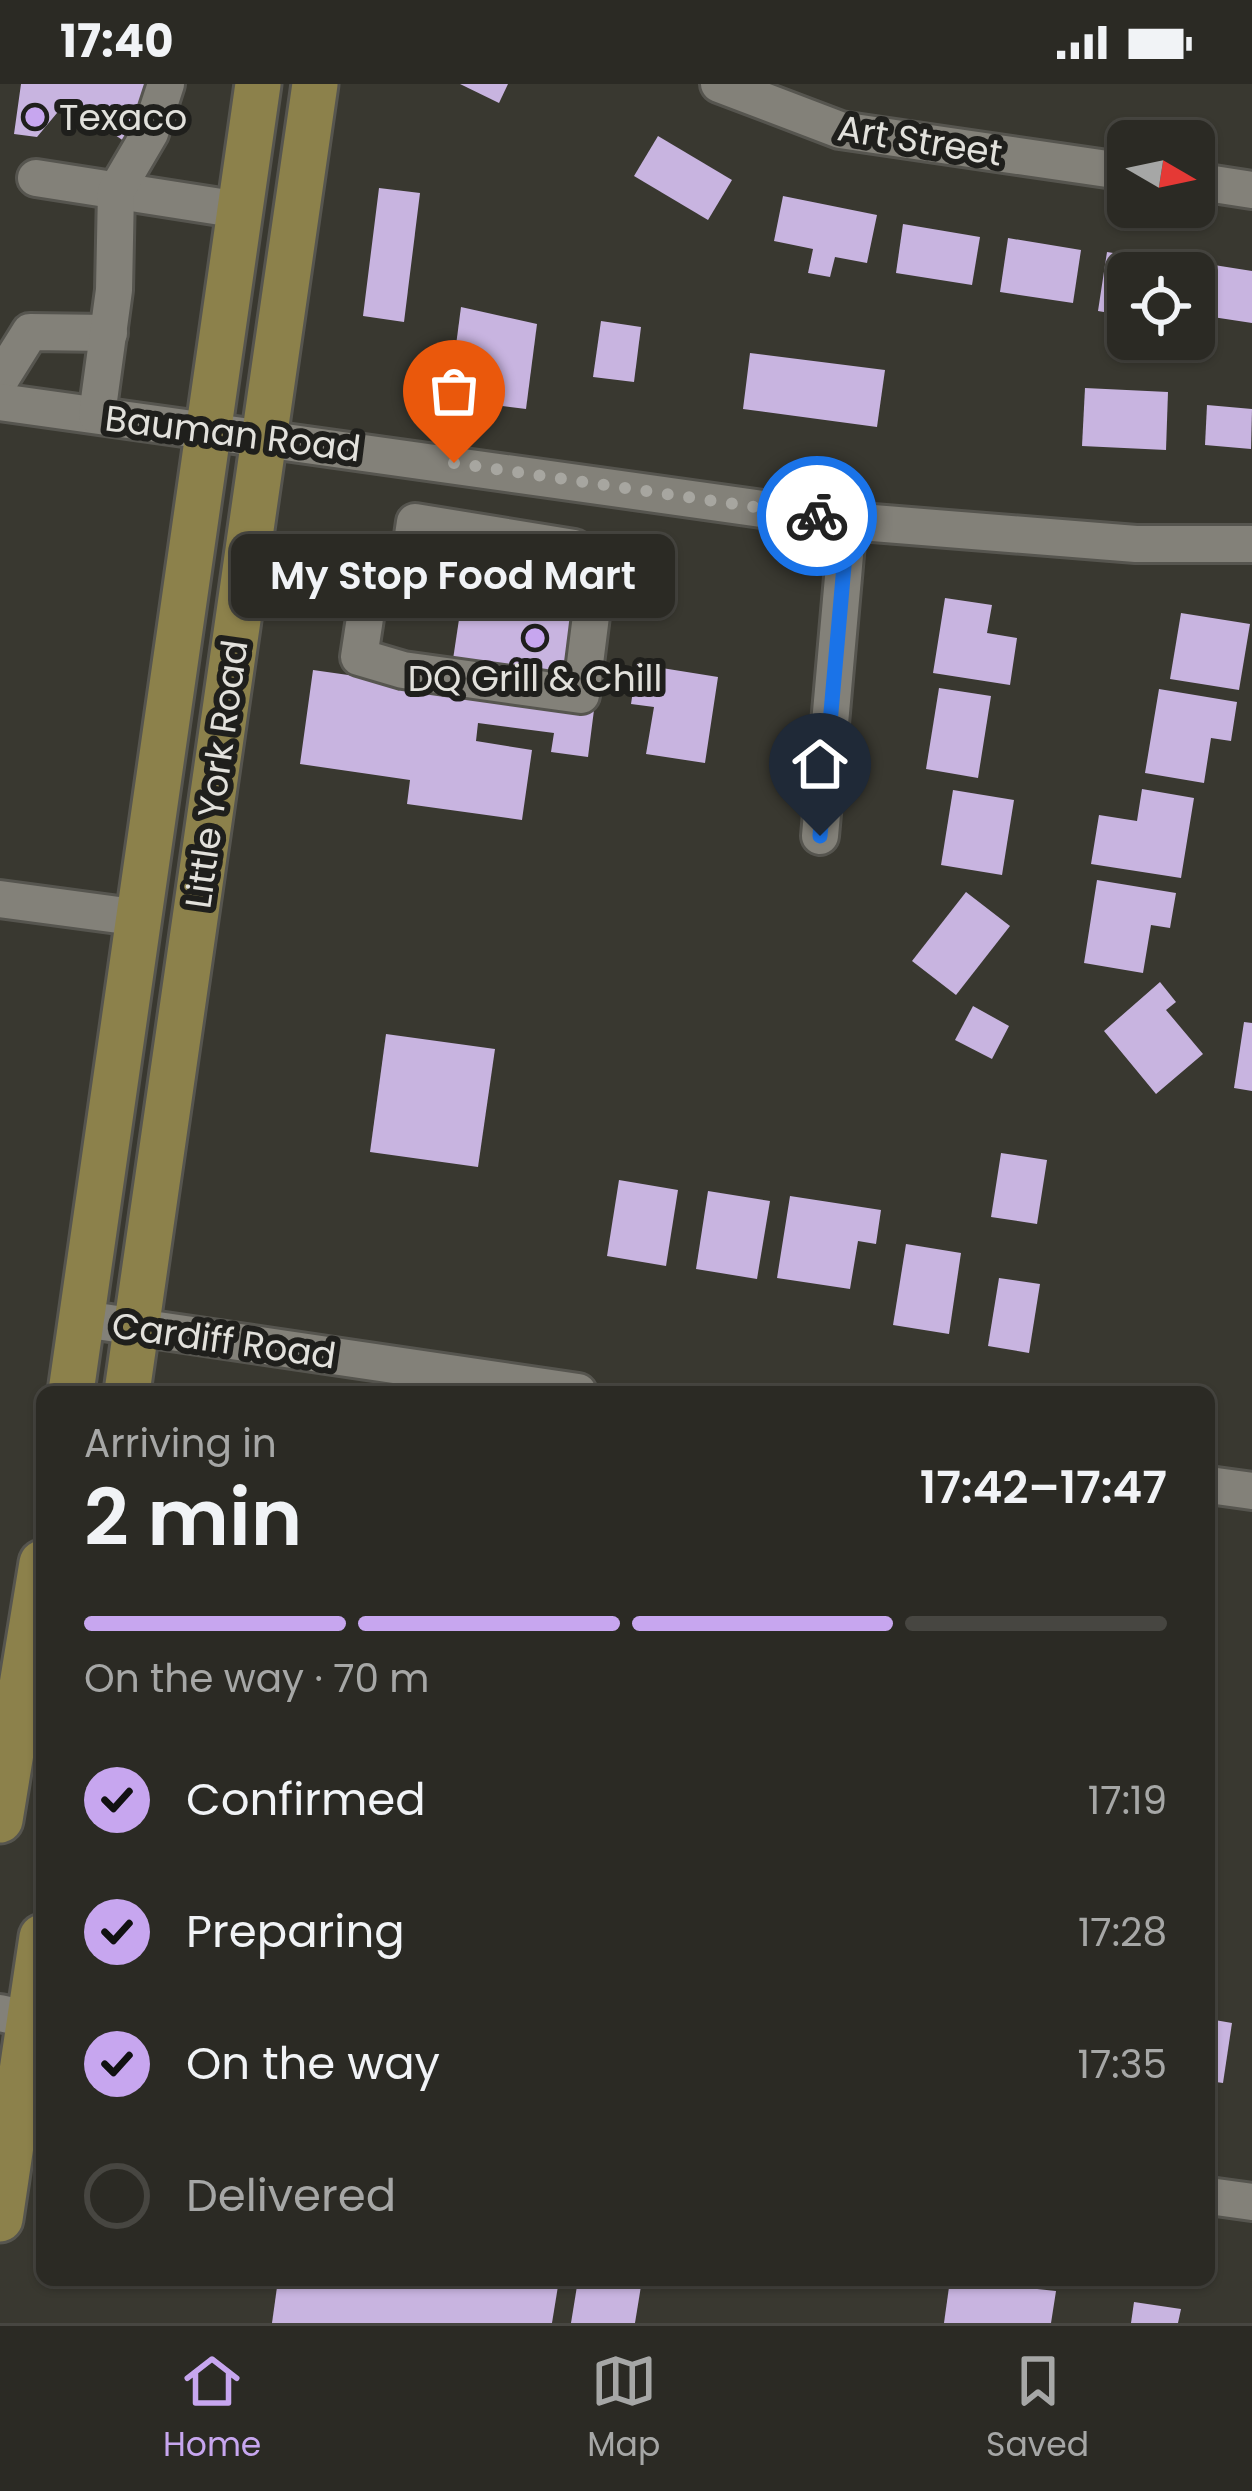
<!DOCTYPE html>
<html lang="en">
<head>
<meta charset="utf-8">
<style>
  body { margin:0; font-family:Poppins,sans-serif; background:#373631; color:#f1f3f6; height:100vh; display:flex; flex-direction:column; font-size:45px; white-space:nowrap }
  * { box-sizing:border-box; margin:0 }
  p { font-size:39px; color:#a6a7a6 }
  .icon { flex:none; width:66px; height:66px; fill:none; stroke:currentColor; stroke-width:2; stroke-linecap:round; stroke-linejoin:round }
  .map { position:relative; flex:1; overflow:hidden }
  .details { position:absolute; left:36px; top:1302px; width:1179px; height:900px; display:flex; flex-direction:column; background:#2b2a24; border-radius:18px; box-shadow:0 3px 9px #0004,0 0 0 3px #474641 }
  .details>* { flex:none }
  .needle { width:78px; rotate:99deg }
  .tools { position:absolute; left:1107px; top:36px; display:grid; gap:24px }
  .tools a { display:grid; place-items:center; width:108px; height:108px; border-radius:18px; background:#2b2a24; box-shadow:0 3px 9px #0004,0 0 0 3px #474641; font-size:60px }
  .pin { position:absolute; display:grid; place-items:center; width:102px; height:102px; color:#fff; margin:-123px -51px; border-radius:50% 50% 50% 0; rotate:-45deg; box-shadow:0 0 12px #0007 }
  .pin .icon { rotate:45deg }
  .courier { position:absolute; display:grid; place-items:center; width:120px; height:120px; margin:-60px; border:9px solid #1a73e8; border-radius:50%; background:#fff; color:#222; box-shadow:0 3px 15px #0007 }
  .bubble { position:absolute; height:84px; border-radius:18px; background:#2b2a24; box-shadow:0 3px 9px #0004,0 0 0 3px #474641; font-size:39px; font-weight:600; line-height:84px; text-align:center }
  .headline em { font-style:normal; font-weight:600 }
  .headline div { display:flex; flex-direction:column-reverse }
  .headline { display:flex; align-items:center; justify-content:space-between; height:204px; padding:0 48px }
  h1 { font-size:78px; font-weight:600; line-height:90px }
  .bar { display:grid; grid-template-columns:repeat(4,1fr); gap:18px 12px; align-content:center; height:144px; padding:0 48px }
  .bar i { height:15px; border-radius:9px; background:#474641 }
  .bar .active { background:#c7a6ef }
  .bar p { grid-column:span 4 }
  ol { padding:0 48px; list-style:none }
  li { display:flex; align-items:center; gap:36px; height:132px }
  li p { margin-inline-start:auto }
  li .icon { padding:12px; border-radius:50%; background:#c7a6ef; color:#111; stroke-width:4 }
  li:last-child { color:#a6a7a6 }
  li i { width:66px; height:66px; border:6px solid #474641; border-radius:50% }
  .status { display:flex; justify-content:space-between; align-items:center; height:84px; padding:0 60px; background:#2b2a24; direction:ltr }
  .status svg { height:33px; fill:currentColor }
  .menu { display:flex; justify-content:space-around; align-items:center; height:168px; border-top:3px solid #474641; background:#2b2a24; font-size:33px; color:#a6a7a6 }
  .menu a { display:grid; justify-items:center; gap:6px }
  .menu .active { color:#c7a6ef }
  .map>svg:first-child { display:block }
</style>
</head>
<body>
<div class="status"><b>17:40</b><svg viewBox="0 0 49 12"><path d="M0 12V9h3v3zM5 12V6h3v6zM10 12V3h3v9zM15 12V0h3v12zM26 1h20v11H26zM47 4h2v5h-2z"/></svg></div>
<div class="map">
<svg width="1252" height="2239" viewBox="0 0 1252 2239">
  <rect width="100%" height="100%" fill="#393830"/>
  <g fill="#c8b4e0">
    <polygon points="21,0 147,0 169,16 135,65 67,17 37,53 14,50"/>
    <polygon points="460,0 508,0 499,19"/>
    <polygon points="658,52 732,96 708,136 634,92"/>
    <polygon points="379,104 420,109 404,238 363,232"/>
    <polygon points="783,112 877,131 867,179 835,173 830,193 808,189 813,165 774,157"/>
    <polygon points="903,140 980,153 972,201 896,189"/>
    <polygon points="1008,154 1081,166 1073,219 1000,208"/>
    <polygon points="1107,168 1190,181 1189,189 1128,189 1121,231 1098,227"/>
    <polygon points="1214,181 1252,187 1252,239 1206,232"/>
    <polygon points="461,223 537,240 526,325 449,315"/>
    <polygon points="601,237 641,243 634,298 593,293"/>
    <polygon points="750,269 885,286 877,343 743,325"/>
    <polygon points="1085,304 1168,308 1166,366 1082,362"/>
    <polygon points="1207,321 1252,325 1251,365 1205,361"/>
    <polygon points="464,502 581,519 568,600 452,582"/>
    <polygon points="945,514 992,521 987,549 1017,554 1010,601 933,589"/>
    <polygon points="1181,529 1250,540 1239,606 1170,595"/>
    <polygon points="637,580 718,593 705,679 646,670 654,623 631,620"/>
    <polygon points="313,586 594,626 588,673 551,668 554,649 478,639 476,657 532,666 522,736 407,720 410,696 300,680"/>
    <polygon points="939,604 991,612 978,694 926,685"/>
    <polygon points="1159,605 1237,618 1231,657 1211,654 1204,699 1145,689"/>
    <polygon points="1142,705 1194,714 1181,794 1091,780 1099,731 1137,737"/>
    <polygon points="953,706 1014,716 1002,791 941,781"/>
    <polygon points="1097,796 1176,809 1170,844 1151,841 1143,889 1084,879"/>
    <polygon points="966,808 1010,842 956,911 912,877"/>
    <polygon points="1160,898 1176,918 1166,926 1203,970 1156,1010 1104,947"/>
    <polygon points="973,922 1009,942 992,975 955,956"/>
    <polygon points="1244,938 1252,939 1252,1007 1234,1004"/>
    <polygon points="386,950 495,965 478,1083 370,1068"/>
    <polygon points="1001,1069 1047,1076 1037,1140 991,1133"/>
    <polygon points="619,1096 678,1106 666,1182 607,1172"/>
    <polygon points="708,1107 770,1117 757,1195 696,1185"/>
    <polygon points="790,1112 881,1126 876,1160 858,1157 850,1205 777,1194"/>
    <polygon points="906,1160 961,1169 949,1250 893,1241"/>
    <polygon points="999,1194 1040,1200 1029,1269 988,1262"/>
    <polygon points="1209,1935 1232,1939 1223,1999 1209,1997"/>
    <polygon points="278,2196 559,2196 552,2239 272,2239"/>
    <polygon points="578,2196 642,2196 635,2239 571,2239"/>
    <polygon points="950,2196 1056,2207 1051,2239 944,2239"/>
    <polygon points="1134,2218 1181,2225 1178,2239 1131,2239"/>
  </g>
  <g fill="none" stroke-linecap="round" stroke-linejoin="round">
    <g stroke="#56554f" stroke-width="42">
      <g id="minor">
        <polyline points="719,0 840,46 1128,88"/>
        <polyline points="36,94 240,126"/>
        <polyline points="1194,97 1252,106"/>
        <polyline points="0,296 30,248 109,249"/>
        <polyline points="0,318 848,437 1136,460 1252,460"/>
        <polyline points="97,331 114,206 116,107 150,49 166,0"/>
        <path d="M 246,488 C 298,496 351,505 404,513 L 415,438 L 574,464 L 594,508 L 581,611 L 403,586 L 359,573 L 369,508"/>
        <polyline points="820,752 848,437"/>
        <polyline points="0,815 141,834"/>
        <polyline points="83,1235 578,1308"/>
        <polyline points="1209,1401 1252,1407"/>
        <polyline points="0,1929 42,1938"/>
        <polyline points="1209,2112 1252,2118"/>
      </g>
    </g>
    <g stroke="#56554f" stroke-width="51">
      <g id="major">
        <polyline points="71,1308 258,0"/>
        <polyline points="127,1308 315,0"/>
        <polyline points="0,1736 42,1479"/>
        <polyline points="0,2135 42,1853"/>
      </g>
    </g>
    <use href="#minor" stroke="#838179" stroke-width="36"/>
    <use href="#major" stroke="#8c814b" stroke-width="45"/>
  </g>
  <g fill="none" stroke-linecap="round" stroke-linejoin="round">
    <polyline stroke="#a7a6a0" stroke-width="12" stroke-dasharray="0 21.6" points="454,379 817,432"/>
    <polyline stroke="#1a73e8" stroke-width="15" points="817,432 848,437 820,752"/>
  </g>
  <g fill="#c7a6ef" stroke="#1f1f1c" stroke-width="4.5">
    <circle cx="35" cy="33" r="12"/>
    <circle cx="535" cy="554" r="12"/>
  </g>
  <g text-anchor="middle" stroke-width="12" stroke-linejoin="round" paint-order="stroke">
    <g font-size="36" fill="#e2e1dc" stroke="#1f1f1c" text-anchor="start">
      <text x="59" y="46">Texaco</text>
      <text x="535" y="607" text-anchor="middle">DQ Grill &amp; Chill</text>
    </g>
    <g font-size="36" fill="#e2e1dc" stroke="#1f1f1c">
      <text transform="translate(920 56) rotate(9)" y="13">Art Street</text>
      <text transform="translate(233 349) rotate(7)" y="13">Bauman Road</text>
      <text transform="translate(216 690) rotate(-82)" y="13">Little York Road</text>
      <text transform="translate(224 1256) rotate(8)" y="13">Cardiff Road</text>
    </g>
  </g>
</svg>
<div class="tools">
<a><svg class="needle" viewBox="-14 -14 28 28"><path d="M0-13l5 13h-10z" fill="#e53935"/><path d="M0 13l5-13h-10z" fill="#a6a7a6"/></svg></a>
<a><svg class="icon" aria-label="locate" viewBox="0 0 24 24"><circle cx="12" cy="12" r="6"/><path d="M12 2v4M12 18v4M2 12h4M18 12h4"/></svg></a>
</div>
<div class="pin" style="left:454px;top:379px;background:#ea580c"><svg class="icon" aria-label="bag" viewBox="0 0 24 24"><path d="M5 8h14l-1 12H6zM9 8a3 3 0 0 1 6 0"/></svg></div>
<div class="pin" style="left:820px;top:752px;background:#1f2937"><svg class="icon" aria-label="home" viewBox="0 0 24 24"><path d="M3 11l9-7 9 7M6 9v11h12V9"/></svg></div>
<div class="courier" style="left:817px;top:432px"><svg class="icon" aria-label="bike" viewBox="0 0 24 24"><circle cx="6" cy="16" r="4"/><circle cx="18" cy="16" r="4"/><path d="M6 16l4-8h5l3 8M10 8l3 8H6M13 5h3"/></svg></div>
<div class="bubble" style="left:231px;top:450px;width:444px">My Stop Food Mart</div>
<section class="details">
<div class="headline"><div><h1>2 min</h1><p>Arriving in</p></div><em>17:42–17:47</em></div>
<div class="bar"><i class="active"></i><i class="active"></i><i class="active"></i><i></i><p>On the way · 70 m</p></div>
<ol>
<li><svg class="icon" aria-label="check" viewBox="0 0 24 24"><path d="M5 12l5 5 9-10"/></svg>Confirmed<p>17:19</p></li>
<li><svg class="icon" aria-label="check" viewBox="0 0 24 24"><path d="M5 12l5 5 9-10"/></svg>Preparing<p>17:28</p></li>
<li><svg class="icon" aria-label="check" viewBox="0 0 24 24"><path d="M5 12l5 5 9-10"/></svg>On the way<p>17:35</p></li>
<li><i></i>Delivered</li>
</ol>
</section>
</div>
<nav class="menu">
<a class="active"><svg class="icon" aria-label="home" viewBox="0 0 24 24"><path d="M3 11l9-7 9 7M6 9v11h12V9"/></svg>Home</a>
<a><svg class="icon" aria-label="map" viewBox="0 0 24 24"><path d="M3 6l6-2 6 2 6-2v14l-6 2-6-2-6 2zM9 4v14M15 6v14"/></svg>Map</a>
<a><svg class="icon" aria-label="saved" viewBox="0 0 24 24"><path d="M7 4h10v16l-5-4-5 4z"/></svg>Saved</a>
</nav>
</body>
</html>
